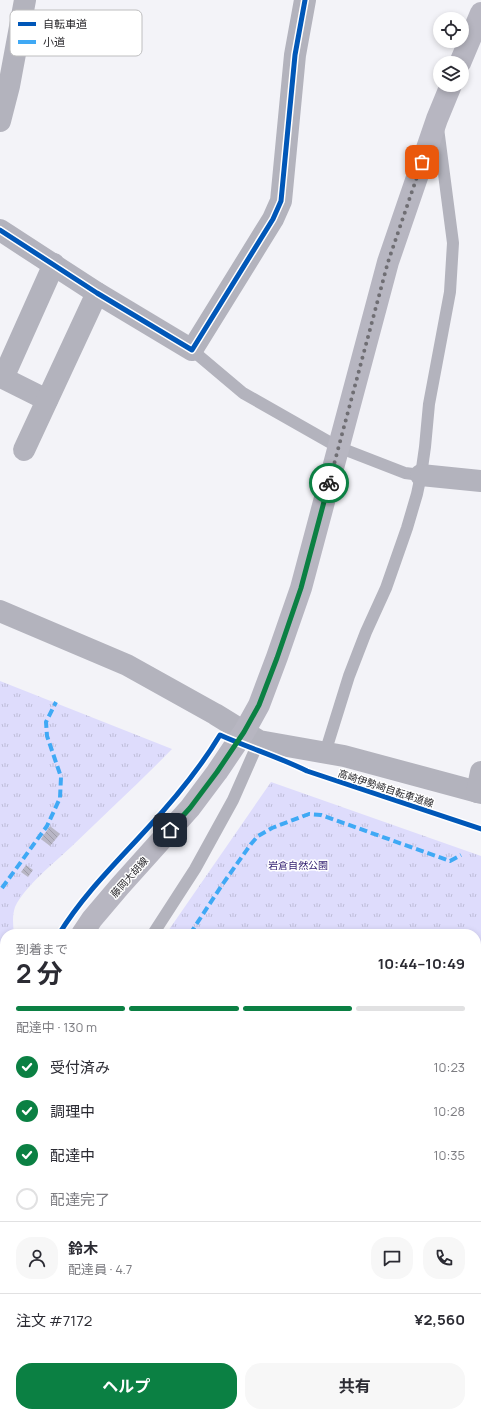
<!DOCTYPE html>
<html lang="ja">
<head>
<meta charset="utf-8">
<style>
  body { margin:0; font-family:Manrope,"Noto Sans JP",sans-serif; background:#f7f7f7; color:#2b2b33; height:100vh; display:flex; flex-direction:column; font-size:15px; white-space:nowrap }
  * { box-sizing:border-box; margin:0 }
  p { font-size:13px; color:#7c7c81 }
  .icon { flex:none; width:22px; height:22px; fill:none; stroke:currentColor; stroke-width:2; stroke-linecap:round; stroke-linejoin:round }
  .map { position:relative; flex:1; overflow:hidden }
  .details { position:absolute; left:0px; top:929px; width:481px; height:488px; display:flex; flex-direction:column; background:#fff; border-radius:16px 16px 0 0; box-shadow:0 2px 6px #0003 }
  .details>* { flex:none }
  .fabs { position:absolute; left:433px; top:12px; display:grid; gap:8px }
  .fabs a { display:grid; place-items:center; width:36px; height:36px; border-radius:50%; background:#fff; box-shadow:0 2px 6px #0003; font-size:20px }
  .pin { position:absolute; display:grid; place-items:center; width:34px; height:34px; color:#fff; margin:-17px; border-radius:8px; box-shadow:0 2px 6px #0006 }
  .courier { position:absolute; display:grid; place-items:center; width:40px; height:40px; margin:-20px; border:3px solid #0b8043; border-radius:50%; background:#fff; color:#222; box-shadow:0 1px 5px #0007 }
  .head em { font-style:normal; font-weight:700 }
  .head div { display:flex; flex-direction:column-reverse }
  .head { display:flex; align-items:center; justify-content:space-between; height:68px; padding:0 16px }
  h1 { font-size:26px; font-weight:700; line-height:30px }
  .bar { display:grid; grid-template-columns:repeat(4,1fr); gap:6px 4px; align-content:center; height:48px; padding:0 16px }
  .bar i { height:5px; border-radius:3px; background:#e1e1e2 }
  .bar .selected { background:#0b8043 }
  .bar p { grid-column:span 4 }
  .line { display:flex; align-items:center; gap:10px; padding:0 16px; border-top:1px solid #e1e1e2 }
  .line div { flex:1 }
  .round { display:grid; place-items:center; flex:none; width:42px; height:42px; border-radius:16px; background:#f7f7f7 }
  ol { padding:0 16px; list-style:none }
  li { display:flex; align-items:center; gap:12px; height:44px }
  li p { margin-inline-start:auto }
  li .icon { padding:4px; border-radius:50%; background:#0b8043; color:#fff; stroke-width:4 }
  li:last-child { color:#7c7c81 }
  li i { width:22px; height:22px; border:2px solid #e1e1e2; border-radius:50% }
  .action { display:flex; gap:8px; margin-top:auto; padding:8px 16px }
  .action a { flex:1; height:46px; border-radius:16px; background:#0b8043; color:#fff; font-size:16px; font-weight:700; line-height:46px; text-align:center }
  .action a+a { background:#f7f7f7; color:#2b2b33 }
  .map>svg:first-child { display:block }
</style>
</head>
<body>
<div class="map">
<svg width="481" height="1417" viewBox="0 0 481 1417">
  <defs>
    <pattern id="park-tufts" width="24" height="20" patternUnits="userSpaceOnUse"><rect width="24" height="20" fill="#dedcfc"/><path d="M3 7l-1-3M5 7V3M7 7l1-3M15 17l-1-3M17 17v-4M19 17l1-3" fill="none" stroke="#bebdd8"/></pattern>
    <pattern id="building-back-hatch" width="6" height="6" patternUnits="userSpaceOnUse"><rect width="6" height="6" fill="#b8b6c5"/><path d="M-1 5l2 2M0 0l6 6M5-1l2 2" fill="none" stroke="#9e9ca9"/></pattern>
  </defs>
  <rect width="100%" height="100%" fill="#f3f3f8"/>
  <g fill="url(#park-tufts)">
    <path d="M 0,681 L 172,749 C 139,783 105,814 71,847 C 54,863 25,886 15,907 C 12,916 13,925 14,934 L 5,934 L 5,1331 L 0,1328 Z"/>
    <polygon points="271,782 481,856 481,1417 475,1417 469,1412 476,1412 476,934 166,934"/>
  </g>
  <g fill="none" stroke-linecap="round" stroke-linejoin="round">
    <g stroke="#c6c3f7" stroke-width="6">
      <polyline points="0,1106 5,1115"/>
      <polyline points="205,1414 206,1417"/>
    </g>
  </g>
  <g fill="url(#building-back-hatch)">
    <polygon points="50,826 60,834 50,846 41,839"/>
    <polygon points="26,865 33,870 28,877 21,872"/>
  </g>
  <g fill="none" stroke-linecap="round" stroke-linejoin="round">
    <g stroke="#b3b3bd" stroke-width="12">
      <polyline points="192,350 243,393 338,447 405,473 421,475"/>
      <polyline points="325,753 349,676 366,632 386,588 407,528 417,494 421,475 425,447 429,404 450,292 453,243 438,128"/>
      <polyline points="153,934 195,869 233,800 259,741"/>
      <polyline points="177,1415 179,1412"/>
    </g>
    <g stroke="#b3b3bd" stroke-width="22">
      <polyline points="0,121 9,86 25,0"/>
      <polyline points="0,230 97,293 192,350 273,219 281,201 295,55 305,0"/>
      <polyline points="47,400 3,378 54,264"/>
      <polyline points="24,450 97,293"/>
      <polyline points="421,475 481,481"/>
      <polyline points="0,611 127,665 215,714 259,741 344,756 481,793"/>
      <polyline points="477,792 481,772"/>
    </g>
    <g stroke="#b7b6c1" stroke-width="22">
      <polyline points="460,63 481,13"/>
      <polyline points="82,934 92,919 120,886 190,808 217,772 244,732 259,705 277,657 301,588 388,262 437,119 451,85"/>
      <polyline points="0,1065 5,1057"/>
    </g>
    <g stroke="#3fa9f5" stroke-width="4" stroke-dasharray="8 4" stroke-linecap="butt">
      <polyline points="2,888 47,826 60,798 61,777 47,736 46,722 56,702"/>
      <polyline points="190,934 222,885 251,844 258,836 272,828 309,814 321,815 450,861 461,855"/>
      <polyline points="0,984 3,985 5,1000"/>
      <polyline points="476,1249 481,1252"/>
      <polyline points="0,1341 5,1343"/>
      <polyline points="158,1412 177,1415"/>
      <polyline points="232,1412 235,1417"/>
    </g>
    <g stroke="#fff" stroke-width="8">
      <g id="cycleway">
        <polyline points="0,230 97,293 192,350 273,219 281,201 295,55 305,0"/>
        <path d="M 59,934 C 84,894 114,865 145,831 C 173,801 199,770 220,735 C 249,748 279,757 307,771 L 481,829"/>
      </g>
    </g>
    <use href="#cycleway" stroke="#0057b8" stroke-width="5"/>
  </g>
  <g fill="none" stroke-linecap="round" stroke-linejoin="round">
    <polyline stroke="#6f6e73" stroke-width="4" stroke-dasharray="0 7.2" points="329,483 388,262 422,162"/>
    <polyline stroke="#0b8043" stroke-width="5" points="170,830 190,808 217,772 244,732 259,705 277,658 301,588 329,483"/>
  </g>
  <g text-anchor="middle" stroke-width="3" stroke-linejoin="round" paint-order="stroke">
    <g font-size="10" fill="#28272b" stroke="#fff">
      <text transform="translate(386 788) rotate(18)" y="4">高崎伊勢崎自転車道線</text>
      <text transform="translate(129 877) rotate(-48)" y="4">藤岡大胡線</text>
    </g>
    <g font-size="10" fill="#332071" stroke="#fff">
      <text x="298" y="869">岩倉自然公園</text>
    </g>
  </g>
  <rect x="10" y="10" width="132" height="46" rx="6" fill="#fff" stroke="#bebebf" stroke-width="1"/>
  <rect x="18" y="22" width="18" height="4" fill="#0057b8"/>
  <rect x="18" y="40" width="18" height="4" fill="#3fa9f5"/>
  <g font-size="11" fill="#28272b">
    <text x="43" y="28">自転車道</text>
    <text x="43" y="46">小道</text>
  </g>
</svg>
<div class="fabs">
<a><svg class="icon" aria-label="locate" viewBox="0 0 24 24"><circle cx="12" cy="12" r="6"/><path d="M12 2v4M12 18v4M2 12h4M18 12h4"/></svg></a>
<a><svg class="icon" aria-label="layers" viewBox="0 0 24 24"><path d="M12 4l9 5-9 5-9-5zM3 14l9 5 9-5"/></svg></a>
</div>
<div class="pin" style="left:422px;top:162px;background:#ea580c"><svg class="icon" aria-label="bag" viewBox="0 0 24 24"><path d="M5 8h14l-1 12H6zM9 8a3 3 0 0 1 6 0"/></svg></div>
<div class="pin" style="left:170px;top:830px;background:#1f2937"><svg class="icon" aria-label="home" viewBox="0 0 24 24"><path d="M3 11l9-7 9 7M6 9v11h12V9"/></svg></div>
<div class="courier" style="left:329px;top:483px"><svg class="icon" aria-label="bike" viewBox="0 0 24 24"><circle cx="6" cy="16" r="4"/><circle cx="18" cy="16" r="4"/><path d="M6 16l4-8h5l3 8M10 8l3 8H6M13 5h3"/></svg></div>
<section class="details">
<div class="head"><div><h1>2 分</h1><p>到着まで</p></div><em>10:44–10:49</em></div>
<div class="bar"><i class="selected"></i><i class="selected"></i><i class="selected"></i><i></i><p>配達中 · 130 m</p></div>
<ol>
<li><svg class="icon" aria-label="check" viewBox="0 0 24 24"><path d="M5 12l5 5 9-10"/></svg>受付済み<p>10:23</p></li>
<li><svg class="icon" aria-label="check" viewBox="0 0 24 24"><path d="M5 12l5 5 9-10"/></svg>調理中<p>10:28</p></li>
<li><svg class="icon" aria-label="check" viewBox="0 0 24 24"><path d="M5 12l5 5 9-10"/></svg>配達中<p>10:35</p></li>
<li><i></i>配達完了</li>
</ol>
<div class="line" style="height:72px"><a class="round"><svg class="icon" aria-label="person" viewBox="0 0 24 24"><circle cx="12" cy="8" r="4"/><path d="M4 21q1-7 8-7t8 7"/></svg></a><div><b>鈴木</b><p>配達員 · 4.7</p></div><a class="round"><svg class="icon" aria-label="chat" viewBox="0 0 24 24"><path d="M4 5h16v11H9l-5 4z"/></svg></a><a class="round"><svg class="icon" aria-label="phone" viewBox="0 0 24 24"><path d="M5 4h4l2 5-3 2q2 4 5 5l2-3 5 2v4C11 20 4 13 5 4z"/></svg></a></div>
<div class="line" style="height:52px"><div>注文 #7172</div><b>¥2,560</b></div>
<div class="action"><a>ヘルプ</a><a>共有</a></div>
</section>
</div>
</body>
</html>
